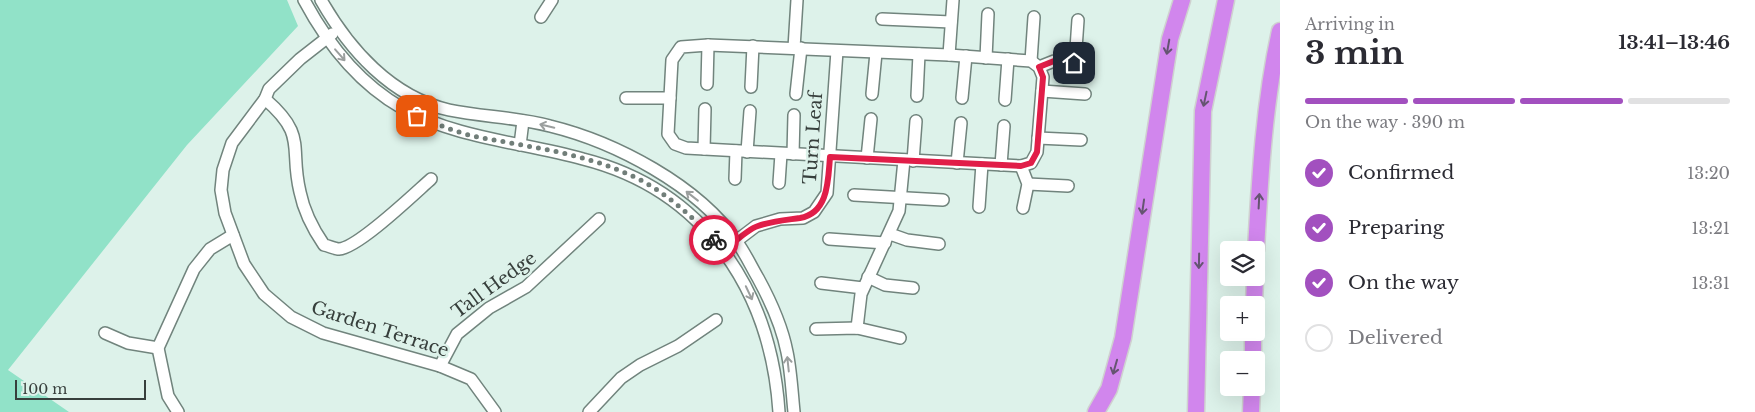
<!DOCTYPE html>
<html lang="en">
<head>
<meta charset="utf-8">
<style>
  body { margin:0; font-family:"Libre Baskerville",serif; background:#f7f7f7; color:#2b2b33; height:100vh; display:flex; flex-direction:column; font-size:19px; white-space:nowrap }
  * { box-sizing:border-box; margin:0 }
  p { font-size:16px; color:#7c7c81 }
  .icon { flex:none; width:28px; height:28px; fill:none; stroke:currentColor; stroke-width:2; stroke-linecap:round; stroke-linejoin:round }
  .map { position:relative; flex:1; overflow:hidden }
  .side { display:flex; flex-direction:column; background:#fff; width:475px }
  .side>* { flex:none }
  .buttons { position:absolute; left:1220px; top:241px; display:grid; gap:10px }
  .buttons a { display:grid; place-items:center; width:45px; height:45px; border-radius:5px; background:#fff; box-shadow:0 5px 20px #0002; font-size:25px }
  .scale { position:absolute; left:15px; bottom:12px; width:131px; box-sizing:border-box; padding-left:5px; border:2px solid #373f3c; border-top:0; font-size:14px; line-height:18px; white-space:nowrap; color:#373f3c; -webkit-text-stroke:4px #ddf2ea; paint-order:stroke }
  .pin { position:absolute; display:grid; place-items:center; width:42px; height:42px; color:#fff; margin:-21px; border-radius:10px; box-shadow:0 2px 8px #0006 }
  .courier { position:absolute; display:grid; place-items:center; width:50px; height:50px; margin:-25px; border:4px solid #e11d48; border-radius:50%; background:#fff; color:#222; box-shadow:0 1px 6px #0007 }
  .headline em { font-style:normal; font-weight:700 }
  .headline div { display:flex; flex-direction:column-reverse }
  .headline { display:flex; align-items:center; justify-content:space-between; height:85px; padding:0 25px }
  h1 { font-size:32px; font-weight:700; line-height:38px }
  .bar { display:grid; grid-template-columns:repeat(4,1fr); gap:8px 5px; align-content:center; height:60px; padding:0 25px }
  .bar i { height:6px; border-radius:4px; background:#e1e1e2 }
  .bar .active { background:#a250bf }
  .bar p { grid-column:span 4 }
  ol { padding:0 25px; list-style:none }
  li { display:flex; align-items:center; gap:15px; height:55px }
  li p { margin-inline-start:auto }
  li .icon { padding:5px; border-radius:50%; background:#a250bf; color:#fff; stroke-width:4 }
  li:last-child { color:#7c7c81 }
  li i { width:28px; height:28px; border:2px solid #e1e1e2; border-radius:50% }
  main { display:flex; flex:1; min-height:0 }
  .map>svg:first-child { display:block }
</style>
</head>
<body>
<main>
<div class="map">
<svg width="1280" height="412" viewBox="0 0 1280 412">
  <rect width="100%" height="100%" fill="#ddf2ea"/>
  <polygon fill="#91e2c8" points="0,0 287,0 298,26 187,145 8,370 69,412 0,412"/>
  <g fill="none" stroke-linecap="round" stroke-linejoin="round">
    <g stroke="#71847d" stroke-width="14">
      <g id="minor">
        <path d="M 304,0 C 327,43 358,83 402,108 C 458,139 522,142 583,159 C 705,190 771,291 779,412"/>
        <path d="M 321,0 C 349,49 391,97 449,110 C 483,117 517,117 550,126 C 615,142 698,185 737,242 C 745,253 751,266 758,278 C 770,300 782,326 787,352 C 791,371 792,392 794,412"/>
        <polyline points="541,17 552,0"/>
        <polyline points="882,19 951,22"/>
        <polyline points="332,34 300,59 269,89 265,99 232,143 223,170 221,190 225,213 244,264 264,294 291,317 323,333 440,366 471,379 495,412"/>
        <polygon points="708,45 949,55 1031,61 1039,67 1043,77 1037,152 1031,163 1021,166 686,148 675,144 668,134 672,60 681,47"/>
        <polyline points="794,48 797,0"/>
        <polyline points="949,55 953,0"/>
        <polyline points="986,58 988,14"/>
        <polyline points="1031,61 1034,17"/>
        <polyline points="1075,63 1078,20"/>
        <polyline points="1039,67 1054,61 1088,65"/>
        <polyline points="707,84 708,45"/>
        <polyline points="751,87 753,46"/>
        <polyline points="1042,91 1085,94"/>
        <polyline points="796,94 801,48"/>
        <polyline points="872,94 876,53"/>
        <polyline points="917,96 919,54"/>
        <polyline points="626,98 670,98"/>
        <polyline points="962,98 966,56"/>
        <path d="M 265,99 C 308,136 289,147 300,192 C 304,212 313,229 324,245 C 329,246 335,249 339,249 C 358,248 414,194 431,179"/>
        <polyline points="1005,100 1008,59"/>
        <polyline points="1038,138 1081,140"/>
        <polyline points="520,145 523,121"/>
        <polyline points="704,149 705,109"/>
        <polyline points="747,152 750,111"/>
        <polyline points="793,154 794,115"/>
        <polyline points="867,158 871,119"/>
        <polyline points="913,161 916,121"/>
        <polyline points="957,163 961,123"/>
        <polyline points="1001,165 1004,126"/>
        <polyline points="1021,166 1028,184 1023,208"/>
        <polyline points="735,179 736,151"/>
        <polyline points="779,183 781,154"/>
        <polyline points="1028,184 1068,186"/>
        <polyline points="854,195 943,200"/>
        <polyline points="979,207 982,164"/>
        <polyline points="890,234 907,240 939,244"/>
        <polyline points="829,239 885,243"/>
        <polyline points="731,245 756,226 780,219 803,218 814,212 827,193 837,51"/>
        <polyline points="868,277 885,285 913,288"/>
        <polyline points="821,283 863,288"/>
        <polyline points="857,328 861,294 899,211 904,160"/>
        <polyline points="816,329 857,328 900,338"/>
        <polyline points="105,333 128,343 158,348"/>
        <polyline points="440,366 457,334 489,308 526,287 599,219"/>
        <polyline points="178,412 168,396 158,348 194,269 210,249 233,235"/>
        <polyline points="589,412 621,378 640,365 678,346 716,320"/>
      </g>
    </g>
    <g stroke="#cfd1d0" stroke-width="19">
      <g id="highway">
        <path d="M 1256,250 C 1260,177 1264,103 1280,31"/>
        <polyline points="1254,305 1255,278"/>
        <polyline points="1253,360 1253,332"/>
        <polyline points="1096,412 1109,389 1123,338 1170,39 1182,0"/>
        <polyline points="1196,412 1203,111 1226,0"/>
        <polyline points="1251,412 1252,388"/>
      </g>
    </g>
    <use href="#minor" stroke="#fff" stroke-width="11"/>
    <use href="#highway" stroke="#d186ed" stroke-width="16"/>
  </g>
  <defs><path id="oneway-shaft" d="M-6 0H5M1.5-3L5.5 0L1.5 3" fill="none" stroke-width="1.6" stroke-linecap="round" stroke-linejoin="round" transform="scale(1.25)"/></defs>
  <g stroke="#655471">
    <use href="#oneway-shaft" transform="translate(1168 47) rotate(100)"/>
    <use href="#oneway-shaft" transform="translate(1205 99) rotate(102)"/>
    <use href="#oneway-shaft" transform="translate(1259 201) rotate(-87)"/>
    <use href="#oneway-shaft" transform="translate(1143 207) rotate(98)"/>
    <use href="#oneway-shaft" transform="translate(1199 261) rotate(91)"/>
    <use href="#oneway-shaft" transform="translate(1115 367) rotate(106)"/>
  </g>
  <g stroke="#9b9f9e">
    <use href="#oneway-shaft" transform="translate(340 55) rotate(49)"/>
    <use href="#oneway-shaft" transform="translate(547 126) rotate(-167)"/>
    <use href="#oneway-shaft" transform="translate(692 196) rotate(-142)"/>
    <use href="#oneway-shaft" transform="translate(749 293) rotate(65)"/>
    <use href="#oneway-shaft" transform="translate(788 364) rotate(-96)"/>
  </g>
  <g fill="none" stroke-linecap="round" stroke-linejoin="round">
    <path stroke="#717e79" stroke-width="5" stroke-dasharray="0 9" d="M 417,116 C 437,124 457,133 478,137 C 529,147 583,153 630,175 C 662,189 691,215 714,240"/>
    <path stroke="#e11d48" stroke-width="6" d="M 714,240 L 724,251 C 734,243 746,230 758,226 C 772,221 786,220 800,218 C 829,213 828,179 830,157 L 1021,166 L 1031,163 L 1037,152 L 1043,77 L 1039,67 L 1054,61 L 1074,63"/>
  </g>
  <g text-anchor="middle" stroke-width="5" stroke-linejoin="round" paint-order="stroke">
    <g font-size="18" fill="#373f3c" stroke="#ddf2ea">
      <text transform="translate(813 138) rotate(-86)" y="6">Turn Leaf</text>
      <text transform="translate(494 285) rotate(-36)" y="6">Tall Hedge</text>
      <text transform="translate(380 329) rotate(18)" y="6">Garden Terrace</text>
    </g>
  </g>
</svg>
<div class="buttons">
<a><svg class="icon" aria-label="layers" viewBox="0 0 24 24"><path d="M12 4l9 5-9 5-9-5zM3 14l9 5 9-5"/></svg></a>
<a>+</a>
<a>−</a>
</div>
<div class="scale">100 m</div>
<div class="pin" style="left:417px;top:116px;background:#ea580c"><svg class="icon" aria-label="bag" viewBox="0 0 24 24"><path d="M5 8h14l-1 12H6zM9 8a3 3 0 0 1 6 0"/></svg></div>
<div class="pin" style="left:1074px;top:63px;background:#1f2937"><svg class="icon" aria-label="home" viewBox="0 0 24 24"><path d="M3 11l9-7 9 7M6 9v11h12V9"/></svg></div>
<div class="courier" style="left:714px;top:240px"><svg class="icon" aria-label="bike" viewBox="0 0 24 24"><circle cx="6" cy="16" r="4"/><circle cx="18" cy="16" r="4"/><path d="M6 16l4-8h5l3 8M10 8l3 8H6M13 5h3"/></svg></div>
</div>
<section class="side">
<div class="headline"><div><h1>3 min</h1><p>Arriving in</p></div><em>13:41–13:46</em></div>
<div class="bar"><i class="active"></i><i class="active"></i><i class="active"></i><i></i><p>On the way · 390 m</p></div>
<ol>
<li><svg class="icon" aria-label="check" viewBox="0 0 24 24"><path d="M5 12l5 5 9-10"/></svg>Confirmed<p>13:20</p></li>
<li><svg class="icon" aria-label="check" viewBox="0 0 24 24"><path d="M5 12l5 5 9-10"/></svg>Preparing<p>13:21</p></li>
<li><svg class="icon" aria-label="check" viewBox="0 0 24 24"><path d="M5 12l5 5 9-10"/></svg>On the way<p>13:31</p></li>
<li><i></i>Delivered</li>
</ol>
</section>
</main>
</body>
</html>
